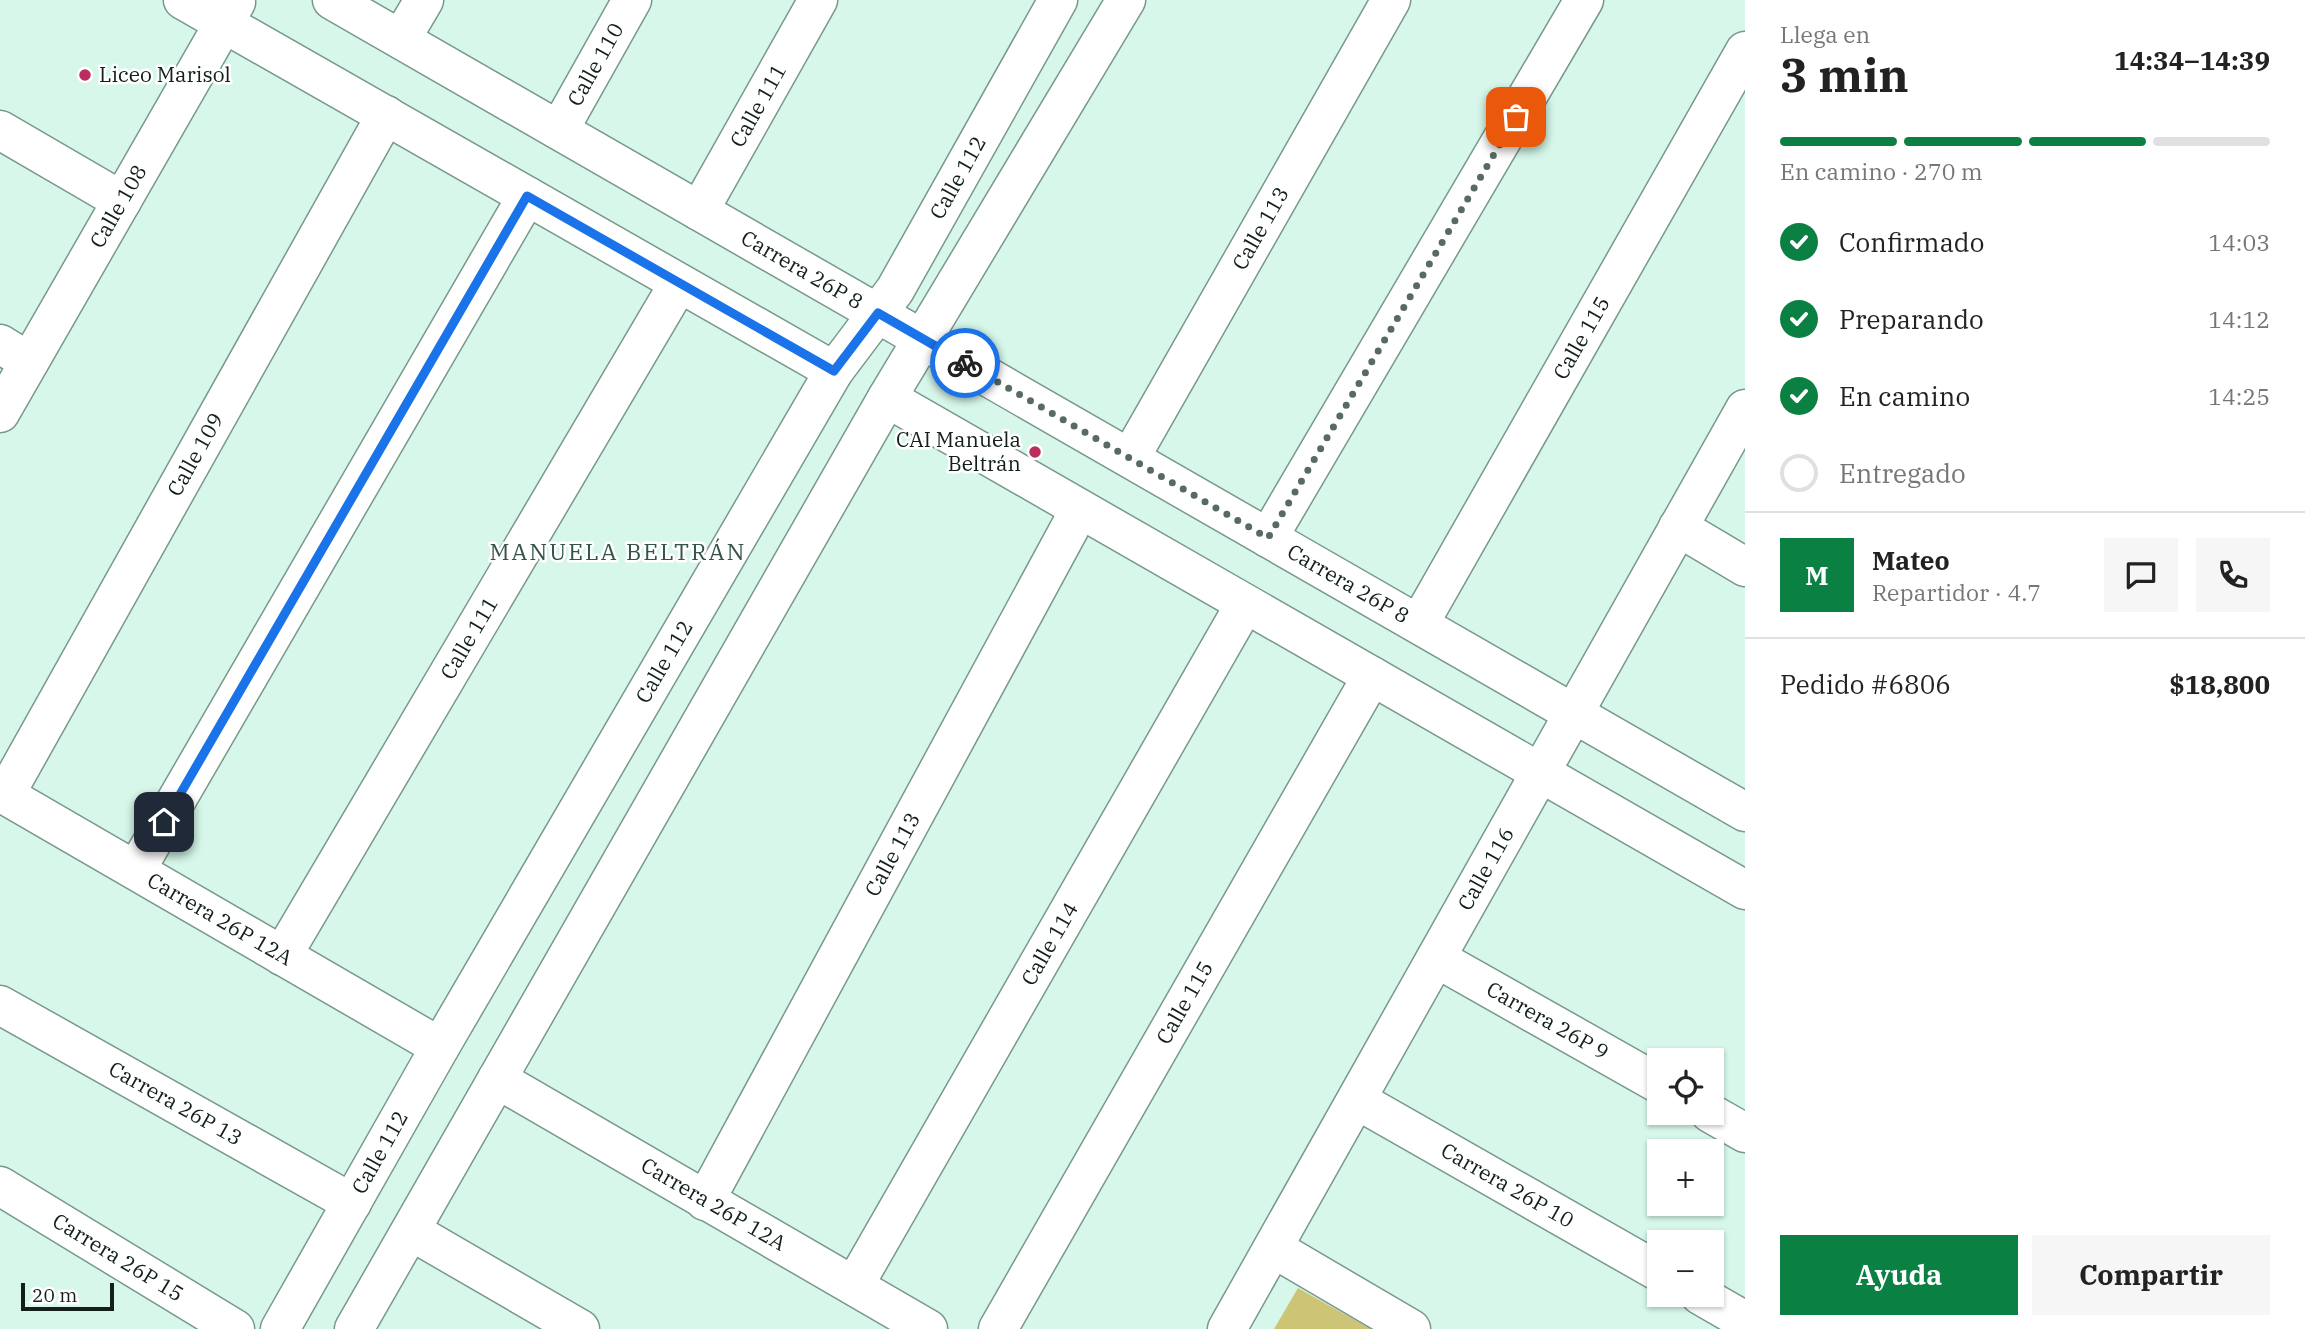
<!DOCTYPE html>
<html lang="es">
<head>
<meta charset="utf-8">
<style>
  body { margin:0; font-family:"IBM Plex Serif",serif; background:#f6f6f6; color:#222; height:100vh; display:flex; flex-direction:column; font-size:26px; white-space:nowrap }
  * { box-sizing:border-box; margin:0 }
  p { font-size:23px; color:#767676 }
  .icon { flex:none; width:38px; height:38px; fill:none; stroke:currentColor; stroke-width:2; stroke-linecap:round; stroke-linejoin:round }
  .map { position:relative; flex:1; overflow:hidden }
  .panel { display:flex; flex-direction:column; background:#fff; width:560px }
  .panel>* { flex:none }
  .fabs { position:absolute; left:1647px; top:1048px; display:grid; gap:14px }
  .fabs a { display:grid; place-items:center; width:77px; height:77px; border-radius:0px; background:#fff; box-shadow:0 2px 5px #0004; font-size:35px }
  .scale { position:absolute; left:21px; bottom:18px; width:93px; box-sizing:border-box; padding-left:7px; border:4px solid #131f1a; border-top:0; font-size:19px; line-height:24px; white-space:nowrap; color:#131f1a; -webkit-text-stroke:5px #fff; paint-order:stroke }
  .pin { position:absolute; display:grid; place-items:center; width:60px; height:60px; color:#fff; margin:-30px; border-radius:14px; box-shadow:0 4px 10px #0006 }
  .courier { position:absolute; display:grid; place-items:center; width:70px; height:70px; margin:-35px; border:5px solid #1a73e8; border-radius:50%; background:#fff; color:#222; box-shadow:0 2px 9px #0007 }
  .overview em { font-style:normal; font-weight:800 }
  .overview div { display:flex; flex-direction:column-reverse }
  .overview { display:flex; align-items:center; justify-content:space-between; height:119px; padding:0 35px }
  h1 { font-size:46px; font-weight:800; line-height:52px }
  .bar { display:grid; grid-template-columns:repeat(4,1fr); gap:10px 7px; align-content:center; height:84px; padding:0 35px }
  .bar i { height:9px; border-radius:5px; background:#e0e0e0 }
  .bar .current { background:#0b8043 }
  .bar p { grid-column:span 4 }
  .line { display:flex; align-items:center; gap:18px; padding:0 35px; border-top:2px solid #e0e0e0 }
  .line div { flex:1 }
  .round { display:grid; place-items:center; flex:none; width:74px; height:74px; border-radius:0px; background:#f6f6f6 }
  ol { padding:0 35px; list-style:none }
  li { display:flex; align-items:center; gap:21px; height:77px }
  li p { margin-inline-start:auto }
  li .icon { padding:7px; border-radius:50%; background:#0b8043; color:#fff; stroke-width:4 }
  li:last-child { color:#767676 }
  li i { width:38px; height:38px; border:4px solid #e0e0e0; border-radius:50% }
  .action { display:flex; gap:14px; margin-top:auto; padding:14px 35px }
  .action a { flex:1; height:80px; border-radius:0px; background:#0b8043; color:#fff; font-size:28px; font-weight:800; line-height:80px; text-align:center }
  .action a+a { background:#f6f6f6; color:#222 }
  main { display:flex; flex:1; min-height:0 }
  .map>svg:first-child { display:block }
</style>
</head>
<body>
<main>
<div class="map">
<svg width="1745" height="1329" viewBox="0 0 1745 1329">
  <rect width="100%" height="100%" fill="#d6f7e9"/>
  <polygon fill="#cdc475" points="1298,1288 1371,1329 1274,1329"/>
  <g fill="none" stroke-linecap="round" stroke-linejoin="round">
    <g stroke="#79988c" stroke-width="41">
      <g id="minor">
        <polyline points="183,0 834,371"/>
        <path id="s1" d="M 332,0 L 1745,812"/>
        <polyline points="401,39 424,0"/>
        <polyline points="0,130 122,201"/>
        <path id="s2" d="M 559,130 L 632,0"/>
        <path id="s3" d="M 699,211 L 818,0"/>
        <polyline points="0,344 29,362"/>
        <polyline points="887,398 1745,890"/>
        <path id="s4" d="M 0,413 L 236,2"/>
        <path id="s5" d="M 1130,458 L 1391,0"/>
        <polyline points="1678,527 1745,567"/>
        <polyline points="1268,538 1584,0"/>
        <path id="s6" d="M 1419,624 L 1745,51"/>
        <path id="s7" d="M 0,792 L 440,1047"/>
        <path id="s8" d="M 5,795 L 386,115"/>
        <polyline points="136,870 527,196"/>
        <path id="s9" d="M 282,956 L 679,283"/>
        <path id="s10" d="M 1436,958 L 1659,1084"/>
        <path id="s11" d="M 0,1005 L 352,1203"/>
        <path id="s12" d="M 497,1079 L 928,1329"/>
        <path id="s13" d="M 1357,1100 L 1659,1272"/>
        <polyline points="1710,1113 1745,1133"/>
        <path id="s14" d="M 0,1186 L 235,1329"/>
        <path id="s15" d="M 705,1201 L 1080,509"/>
        <polyline points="411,1231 580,1329"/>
        <polyline points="1273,1248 1411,1329"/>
        <path id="s16" d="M 855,1284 L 1245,604"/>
        <polyline points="1700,1295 1745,1321"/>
        <path id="s17" d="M 280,1329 L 440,1047 L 834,371 L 895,290 L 1058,0"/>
        <polyline points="354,1329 887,398 1126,0"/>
        <path id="s18" d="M 998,1329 L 1372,676"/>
        <path id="s19" d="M 1227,1329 L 1745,409"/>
      </g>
    </g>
    <use href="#minor" stroke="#fff" stroke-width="38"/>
  </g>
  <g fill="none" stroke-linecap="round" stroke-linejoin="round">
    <polyline stroke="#576b62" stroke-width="7" stroke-dasharray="0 12.6" points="965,363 1268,538 1516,117"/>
    <polyline stroke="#1a73e8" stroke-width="9" points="164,822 527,196 834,371 878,313 965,363"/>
  </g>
  <g fill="#ba2d61" stroke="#fff" stroke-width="2.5">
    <circle cx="85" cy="75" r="7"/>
    <circle cx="1035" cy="452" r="7"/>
  </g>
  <g text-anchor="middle" stroke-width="5" stroke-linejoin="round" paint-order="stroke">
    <g font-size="21" fill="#131f1a" stroke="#fff">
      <text dy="7" stroke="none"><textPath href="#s2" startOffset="75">Calle 110</textPath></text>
      <text dy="7" stroke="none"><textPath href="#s3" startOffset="121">Calle 111</textPath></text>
      <text dy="7" stroke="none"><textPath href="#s17" startOffset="1337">Calle 112</textPath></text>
      <text dy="7" stroke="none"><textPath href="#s4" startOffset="238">Calle 108</textPath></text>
      <text dy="7" stroke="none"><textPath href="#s5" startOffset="264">Calle 113</textPath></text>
      <text dy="7" stroke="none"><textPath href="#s1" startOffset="542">Carrera 26P 8</textPath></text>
      <text dy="7" stroke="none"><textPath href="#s6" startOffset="329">Calle 115</textPath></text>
      <text dy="7" stroke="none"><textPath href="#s8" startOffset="390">Calle 109</textPath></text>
      <text dy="7" stroke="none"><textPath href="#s1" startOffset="1172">Carrera 26P 8</textPath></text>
      <text dy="7" stroke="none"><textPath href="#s9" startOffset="369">Calle 111</textPath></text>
      <text dy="7" stroke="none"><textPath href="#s17" startOffset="770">Calle 112</textPath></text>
      <text dy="7" stroke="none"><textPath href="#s15" startOffset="394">Calle 113</textPath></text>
      <text dy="7" stroke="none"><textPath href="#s19" startOffset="528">Calle 116</textPath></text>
      <text dy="7" stroke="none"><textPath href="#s7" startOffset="254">Carrera 26P 12A</textPath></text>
      <text dy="7" stroke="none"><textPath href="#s16" startOffset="392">Calle 114</textPath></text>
      <text dy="7" stroke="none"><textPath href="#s18" startOffset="376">Calle 115</textPath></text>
      <text dy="7" stroke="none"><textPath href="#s10" startOffset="128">Carrera 26P 9</textPath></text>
      <text dy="7" stroke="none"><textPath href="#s11" startOffset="201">Carrera 26P 13</textPath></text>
      <text dy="7" stroke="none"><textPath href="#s17" startOffset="203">Calle 112</textPath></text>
      <text dy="7" stroke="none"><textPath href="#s13" startOffset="173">Carrera 26P 10</textPath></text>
      <text dy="7" stroke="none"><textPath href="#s12" startOffset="250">Carrera 26P 12A</textPath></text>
      <text dy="7" stroke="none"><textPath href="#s14" startOffset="138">Carrera 26P 15</textPath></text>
    </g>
    <g font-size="21" fill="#131f1a" stroke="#fff" text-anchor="start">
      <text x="99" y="82">Liceo Marisol</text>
      <text x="1021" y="447" text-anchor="end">CAI Manuela<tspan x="1021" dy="24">Beltrán</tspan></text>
    </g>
    <g font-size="23" letter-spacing="2" fill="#365348" stroke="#fff">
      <text x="618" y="560">MANUELA BELTRÁN</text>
    </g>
  </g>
</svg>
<div class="fabs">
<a><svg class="icon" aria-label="locate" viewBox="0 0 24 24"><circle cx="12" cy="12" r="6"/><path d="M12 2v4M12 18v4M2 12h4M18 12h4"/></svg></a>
<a>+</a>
<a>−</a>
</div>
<div class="scale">20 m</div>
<div class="pin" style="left:1516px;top:117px;background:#ea580c"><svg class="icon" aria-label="bag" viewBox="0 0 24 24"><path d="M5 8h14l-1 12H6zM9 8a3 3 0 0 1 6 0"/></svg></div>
<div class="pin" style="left:164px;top:822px;background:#1f2937"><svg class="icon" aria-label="home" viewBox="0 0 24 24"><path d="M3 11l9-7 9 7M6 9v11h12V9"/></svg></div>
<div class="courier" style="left:965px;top:363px"><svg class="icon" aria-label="bike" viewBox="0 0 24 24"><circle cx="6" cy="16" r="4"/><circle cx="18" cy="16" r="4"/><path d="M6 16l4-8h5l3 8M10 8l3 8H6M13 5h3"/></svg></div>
</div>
<section class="panel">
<div class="overview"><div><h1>3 min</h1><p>Llega en</p></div><em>14:34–14:39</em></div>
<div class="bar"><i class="current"></i><i class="current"></i><i class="current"></i><i></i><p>En camino · 270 m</p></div>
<ol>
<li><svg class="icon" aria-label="check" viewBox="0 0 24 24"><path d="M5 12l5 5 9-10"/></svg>Confirmado<p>14:03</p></li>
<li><svg class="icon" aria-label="check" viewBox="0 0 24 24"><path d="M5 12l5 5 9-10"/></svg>Preparando<p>14:12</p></li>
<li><svg class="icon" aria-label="check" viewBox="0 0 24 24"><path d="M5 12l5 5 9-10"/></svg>En camino<p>14:25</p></li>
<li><i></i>Entregado</li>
</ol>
<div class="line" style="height:126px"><b class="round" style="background:#0b8043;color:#fff">M</b><div><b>Mateo</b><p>Repartidor · 4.7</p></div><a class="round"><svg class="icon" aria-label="chat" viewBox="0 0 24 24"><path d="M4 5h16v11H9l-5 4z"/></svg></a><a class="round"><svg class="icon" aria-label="phone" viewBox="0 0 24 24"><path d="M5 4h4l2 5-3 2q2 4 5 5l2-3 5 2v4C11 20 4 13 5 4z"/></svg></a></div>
<div class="line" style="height:91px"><div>Pedido #6806</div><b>$18,800</b></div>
<div class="action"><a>Ayuda</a><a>Compartir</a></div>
</section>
</main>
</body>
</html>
